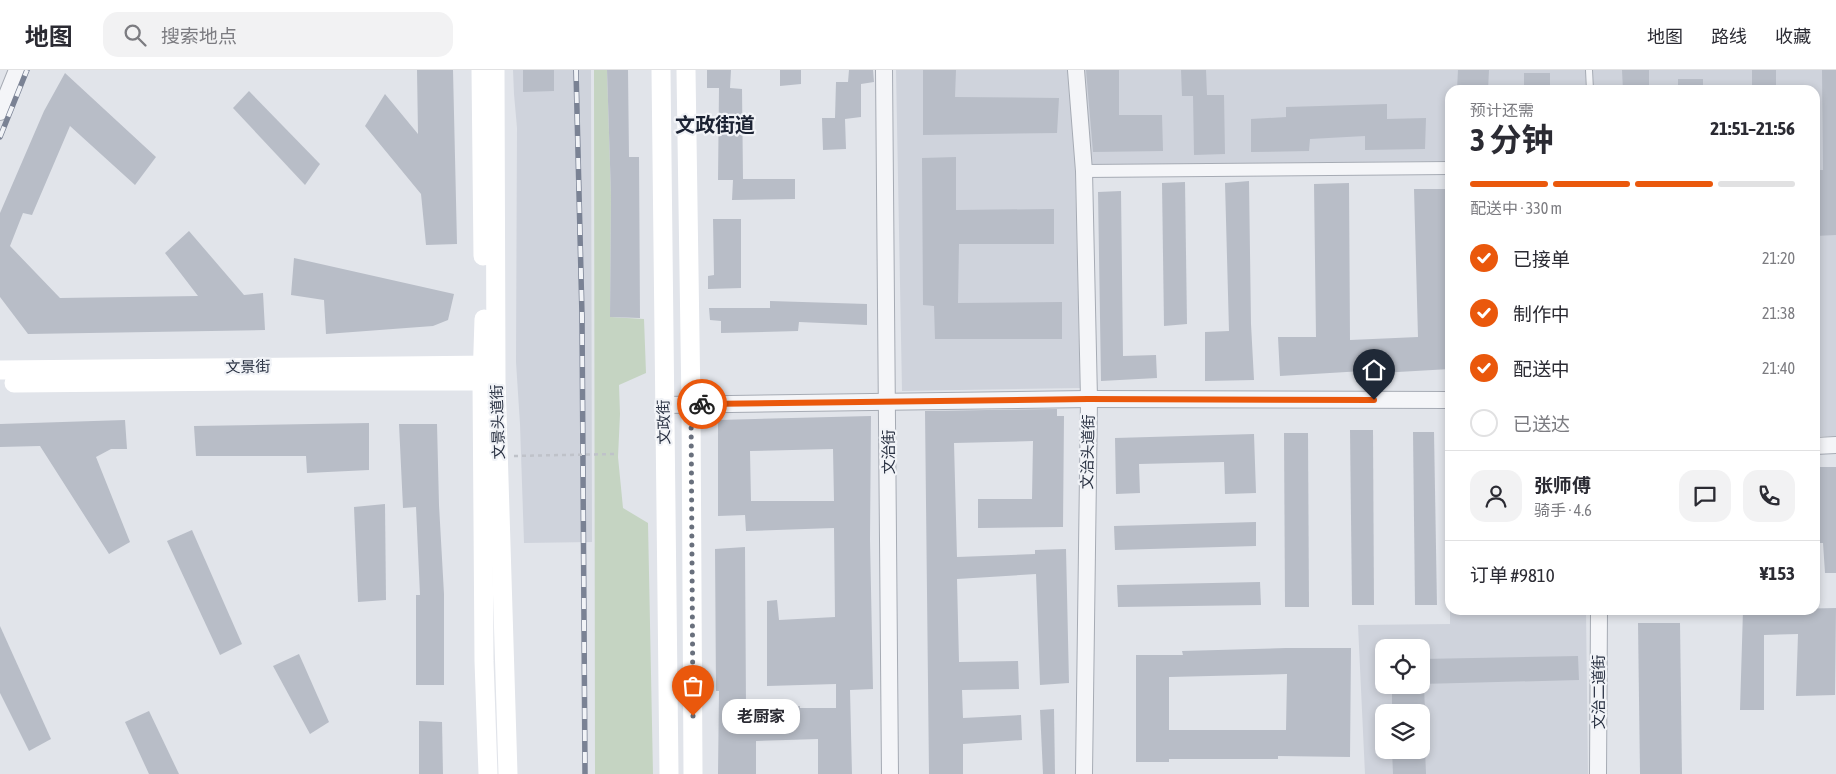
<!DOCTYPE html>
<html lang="zh">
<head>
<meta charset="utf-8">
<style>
  body { margin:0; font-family:"Asap Condensed","Noto Sans SC",sans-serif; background:#f2f2f3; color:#2b2b33; height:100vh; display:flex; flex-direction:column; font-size:19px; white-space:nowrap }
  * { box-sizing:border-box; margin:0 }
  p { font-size:16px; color:#7c7c81 }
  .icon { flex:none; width:28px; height:28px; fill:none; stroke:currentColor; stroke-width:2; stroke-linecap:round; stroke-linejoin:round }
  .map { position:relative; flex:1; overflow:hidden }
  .details { position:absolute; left:1445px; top:15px; width:375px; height:530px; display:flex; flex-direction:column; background:#fff; border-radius:15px; box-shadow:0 2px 8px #0003 }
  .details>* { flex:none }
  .controls { position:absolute; left:1375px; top:569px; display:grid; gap:10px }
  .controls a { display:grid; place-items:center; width:55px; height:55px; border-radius:10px; background:#fff; box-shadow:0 2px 8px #0003; font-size:25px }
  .pin { position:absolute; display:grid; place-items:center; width:42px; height:42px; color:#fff; margin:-51px -21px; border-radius:50% 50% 50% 0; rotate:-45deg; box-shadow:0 0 5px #0007 }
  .pin .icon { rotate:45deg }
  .courier { position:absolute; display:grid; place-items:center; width:50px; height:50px; margin:-25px; border:4px solid #ea580c; border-radius:50%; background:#fff; color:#222; box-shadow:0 1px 6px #0007 }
  .bubble { position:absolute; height:35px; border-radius:15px; background:#fff; box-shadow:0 2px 8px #0003; font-size:16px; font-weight:700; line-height:35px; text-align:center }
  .head em { font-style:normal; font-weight:700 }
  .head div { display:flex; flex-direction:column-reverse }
  .head { display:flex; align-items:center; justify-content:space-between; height:85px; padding:0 25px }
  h1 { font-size:32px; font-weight:700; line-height:38px }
  .bar { display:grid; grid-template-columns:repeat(4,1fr); gap:8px 5px; align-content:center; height:60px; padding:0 25px }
  .bar i { height:6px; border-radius:4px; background:#e1e1e2 }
  .bar .active { background:#ea580c }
  .bar p { grid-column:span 4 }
  .line { display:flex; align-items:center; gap:12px; padding:0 25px; border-top:1px solid #e1e1e2 }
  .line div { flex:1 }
  .round { display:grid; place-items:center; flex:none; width:52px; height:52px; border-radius:15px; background:#f2f2f3 }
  ol { padding:0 25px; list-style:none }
  li { display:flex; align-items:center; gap:15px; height:55px }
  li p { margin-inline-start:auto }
  li .icon { padding:5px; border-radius:50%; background:#ea580c; color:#fff; stroke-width:4 }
  li:last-child { color:#7c7c81 }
  li i { width:28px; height:28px; border:2px solid #e1e1e2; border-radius:50% }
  header { display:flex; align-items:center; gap:30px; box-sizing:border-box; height:70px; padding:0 25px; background:#fff; border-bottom:1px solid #e1e1e2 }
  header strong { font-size:24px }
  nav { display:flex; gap:28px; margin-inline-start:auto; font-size:18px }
  .search { width:350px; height:45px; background:#f2f2f3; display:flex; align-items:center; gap:12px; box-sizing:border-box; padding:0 18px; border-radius:15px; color:#7c7c81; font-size:19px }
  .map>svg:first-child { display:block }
</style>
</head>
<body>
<header>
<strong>地图</strong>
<div class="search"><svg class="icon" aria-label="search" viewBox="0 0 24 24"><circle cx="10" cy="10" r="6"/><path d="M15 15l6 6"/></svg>搜索地点</div>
<nav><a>地图</a><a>路线</a><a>收藏</a></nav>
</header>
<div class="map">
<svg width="1836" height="704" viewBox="0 0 1836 704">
  <rect width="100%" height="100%" fill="#e1e4ea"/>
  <g fill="#cfd3dc" fill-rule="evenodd">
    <polygon points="513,0 591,0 592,472 524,473 520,354 516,292 517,58 514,24"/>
    <polygon points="896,0 1836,0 1836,366 1815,366 1815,20 1450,20 1450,91 1075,95 1080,318 902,321"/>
    <path d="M 1450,540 L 1586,540 L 1588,704 L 1365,704 L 1358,555 L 1450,554 ZM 1384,578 L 1421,578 L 1421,615 L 1384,615 ZM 1384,642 L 1421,642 L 1421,680 L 1384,680 Z"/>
  </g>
  <polygon fill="#c5d4c2" points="594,0 607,0 611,126 610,247 644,249 646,303 619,315 620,344 618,387 623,438 648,453 653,704 595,704"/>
  <g fill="#b8bdc7" fill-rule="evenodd">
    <polygon points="417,0 453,0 457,174 426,175 421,124 365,56 385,24 418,64"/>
    <polygon points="523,0 554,0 554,21 523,22"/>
    <polygon points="607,0 628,0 629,87 639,87 640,248 610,247 611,126"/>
    <polygon points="707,0 731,0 730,18 742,19 743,109 795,109 795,129 732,130 733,110 718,110 719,18 707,18"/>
    <polygon points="780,0 801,0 801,14 780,16"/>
    <polygon points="849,0 873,0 874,12 861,14 861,47 845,49 846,79 823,80 822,48 835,48 836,12 848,12"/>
    <polygon points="923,0 956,0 955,27 1059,28 1057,63 923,65"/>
    <polygon points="1086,0 1119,0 1119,45 1162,45 1163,81 1093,82"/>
    <polygon points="1181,0 1206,0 1207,25 1224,25 1225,84 1194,85 1193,26 1182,26"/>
    <polygon points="1458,0 1489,0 1488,20 1457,20"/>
    <polygon points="1622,0 1649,0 1649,20 1623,20"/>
    <rect x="1752" y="0" width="24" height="20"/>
    <polygon points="1822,0 1836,0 1836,165 1815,166 1815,100 1823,100"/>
    <polygon points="65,3 156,87 135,115 70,56 32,145 23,143 10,176 60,228 198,226 165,183 189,161 244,225 263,223 265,260 28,264 0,227 0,143 44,41"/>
    <rect x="1524" y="3" width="26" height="17"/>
    <rect x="1678" y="9" width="25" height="11"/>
    <polygon points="249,21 320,94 305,115 233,38"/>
    <polygon points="1387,34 1387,49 1426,48 1425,79 1365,80 1365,66 1310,69 1309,81 1251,82 1251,49 1286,47 1286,37"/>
    <polygon points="956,87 956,140 1054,139 1054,174 959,174 958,233 1062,232 1062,269 935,269 934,236 923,235 922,88"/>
    <polygon points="1249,111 1251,254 1254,310 1205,311 1205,262 1229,261 1225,113"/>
    <polygon points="1185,112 1187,254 1164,256 1162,113"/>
    <polygon points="1349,113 1350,270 1418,267 1414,119 1446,119 1450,299 1363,304 1363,301 1280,306 1278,267 1316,267 1314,114"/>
    <polygon points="1121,121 1123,286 1156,285 1157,308 1101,311 1098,122"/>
    <polygon points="713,149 741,149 741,218 708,219 708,206 714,205"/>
    <polygon points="294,188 454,224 448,250 433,256 326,264 324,230 291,225"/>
    <polygon points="770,231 867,234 867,255 799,252 798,261 721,263 721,251 710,250 709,238 770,238"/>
    <polygon points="1057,339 1057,346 1064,346 1063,457 978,458 978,429 1032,429 1033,371 954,373 957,487 1035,484 1035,480 1066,479 1069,613 1040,615 1036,504 957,509 959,592 1018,591 1019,619 962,620 963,648 1021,645 1022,670 963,674 963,704 929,704 925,341"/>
    <path d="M 871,346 L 870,469 L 873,619 L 850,620 L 852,704 L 818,704 L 818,669 L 756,671 L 756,704 L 718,704 L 719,621 L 716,621 L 715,479 L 745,477 L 746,638 L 800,636 L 800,638 L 836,638 L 836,614 L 767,616 L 767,531 L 777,530 L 779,550 L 835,547 L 834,458 L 746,461 L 745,445 L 718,446 L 718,350 ZM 833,379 L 834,431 L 751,431 L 750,381 Z"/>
    <polygon points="125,350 127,379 111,379 96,387 130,472 109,484 40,376 0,377 0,354"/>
    <polygon points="369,353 369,400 307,403 306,386 196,386 194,356"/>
    <polygon points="399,354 437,354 439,435 444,524 444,615 416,615 416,525 420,525 416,437 403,438"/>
    <polygon points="1350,360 1373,360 1374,535 1352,535"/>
    <polygon points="1413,362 1434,362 1437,535 1415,535"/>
    <polygon points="1284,363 1308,363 1309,537 1285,537"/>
    <polygon points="1254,364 1256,423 1225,424 1224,392 1139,394 1140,423 1116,424 1115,368"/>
    <polygon points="1815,397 1836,397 1836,503 1825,503 1823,473 1815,473"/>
    <polygon points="385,434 386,530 358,532 354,437"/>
    <polygon points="1256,452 1256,476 1115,480 1114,456"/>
    <polygon points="192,460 242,574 220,585 167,471"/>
    <polygon points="1260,512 1261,535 1118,537 1117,515"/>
    <polygon points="1836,538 1835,625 1796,626 1798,564 1764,565 1764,640 1740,640 1743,540"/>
    <polygon points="1638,553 1680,553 1682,704 1640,704"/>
    <polygon points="0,556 51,669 29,681 0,623"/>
    <path d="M 1286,578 L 1351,578 L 1350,687 L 1278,686 L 1278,689 L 1169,689 L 1169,692 L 1136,692 L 1136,585 L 1183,585 L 1182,581 ZM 1287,604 L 1286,660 L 1169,660 L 1169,607 Z"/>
    <polygon points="299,584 329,652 310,664 273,596"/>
    <polygon points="1578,586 1579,610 1421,614 1421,589"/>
    <polygon points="1392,615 1424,615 1425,642 1392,642"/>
    <polygon points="1054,639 1055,704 1043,704 1040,640"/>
    <polygon points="149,641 179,704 149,704 125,652"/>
    <polygon points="419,651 442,652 443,704 419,704"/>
    <polygon points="1392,680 1425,680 1426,704 1393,704"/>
  </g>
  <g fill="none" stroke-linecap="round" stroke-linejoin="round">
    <g stroke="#a6abb4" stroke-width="8">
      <polyline id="service" points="1589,0 1590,20"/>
    </g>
    <g stroke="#a6abb4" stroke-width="14">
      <polyline id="minor" points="1084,101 1450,98"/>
    </g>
    <g stroke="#a6abb4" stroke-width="18">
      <g id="tertiary">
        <polyline points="884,0 890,704"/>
        <polyline points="1076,0 1084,101 1089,329 1084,704"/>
        <polyline points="0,42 17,0"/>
        <polyline points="664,335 1089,329 1450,330"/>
        <polyline points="1815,376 1836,375"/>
        <polyline points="1598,704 1599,540"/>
      </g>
    </g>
    <use href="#service" stroke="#f4f5f8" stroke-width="6"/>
    <use href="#minor" stroke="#f4f5f8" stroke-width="12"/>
    <use href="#tertiary" stroke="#f4f5f8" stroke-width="16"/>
    <g stroke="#fff" stroke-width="19">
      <polyline points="481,0 483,186"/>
      <polyline points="495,0 496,311 508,704"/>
      <polyline points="661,0 669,704"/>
      <polyline points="686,0 691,335 693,704"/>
      <polyline points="484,249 482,311 484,591 488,704"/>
      <polyline points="0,300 493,295"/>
      <polyline points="14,313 250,311 494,311"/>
    </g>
    <g stroke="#7a8294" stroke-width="5.5">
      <g id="rail">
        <polyline points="576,0 582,246 585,704"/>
        <polyline points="0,67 27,0"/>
      </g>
    </g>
    <use href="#rail" stroke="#f1f3f7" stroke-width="4" stroke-dasharray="11" stroke-linecap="butt"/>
    <polyline stroke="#bfc2c9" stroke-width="2.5" stroke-dasharray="4 4" stroke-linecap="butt" points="514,386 614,384"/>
  </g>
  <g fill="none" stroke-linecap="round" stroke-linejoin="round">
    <polyline stroke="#69707d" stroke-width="5" stroke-dasharray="0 9" points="693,646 691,335 702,334"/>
    <polyline stroke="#ea580c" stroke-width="6" points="702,334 1088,329 1374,330"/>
  </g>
  <g text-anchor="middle" stroke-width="4.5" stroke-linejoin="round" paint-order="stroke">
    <g font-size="15" fill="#293142" stroke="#f1f3f7">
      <text transform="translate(248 297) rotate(-1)" y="5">文景街</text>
      <text transform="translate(498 352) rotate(-92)" y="5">文景头道街</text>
      <text transform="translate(664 352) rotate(-91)" y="5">文政街</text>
      <text transform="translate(889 382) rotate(-90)" y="5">文治街</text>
      <text transform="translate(1088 382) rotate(-89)" y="5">文治头道街</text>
      <text transform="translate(1599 622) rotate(-90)" y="5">文治二道街</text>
    </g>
    <g font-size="20" font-weight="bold" fill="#1b2233" stroke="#f1f3f7">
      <text x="715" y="62">文政街道</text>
    </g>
  </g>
</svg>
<div class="controls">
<a><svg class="icon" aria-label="locate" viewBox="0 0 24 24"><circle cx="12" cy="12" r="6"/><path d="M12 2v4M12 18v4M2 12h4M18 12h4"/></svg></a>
<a><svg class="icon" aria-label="layers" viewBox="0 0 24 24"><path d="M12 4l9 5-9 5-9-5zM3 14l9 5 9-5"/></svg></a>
</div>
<div class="pin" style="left:693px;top:646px;background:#ea580c"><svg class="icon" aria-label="bag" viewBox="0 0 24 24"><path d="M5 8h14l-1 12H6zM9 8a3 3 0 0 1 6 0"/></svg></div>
<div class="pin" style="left:1374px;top:330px;background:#1f2937"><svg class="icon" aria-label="home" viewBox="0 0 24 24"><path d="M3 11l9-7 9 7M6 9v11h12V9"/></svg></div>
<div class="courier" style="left:702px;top:334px"><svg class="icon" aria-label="bike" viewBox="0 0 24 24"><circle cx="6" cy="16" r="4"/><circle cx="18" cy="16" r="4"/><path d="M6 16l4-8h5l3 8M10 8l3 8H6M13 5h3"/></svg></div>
<div class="bubble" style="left:722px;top:629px;width:78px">老厨家</div>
<section class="details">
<div class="head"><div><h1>3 分钟</h1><p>预计还需</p></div><em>21:51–21:56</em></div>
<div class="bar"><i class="active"></i><i class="active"></i><i class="active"></i><i></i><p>配送中 · 330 m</p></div>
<ol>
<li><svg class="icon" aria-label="check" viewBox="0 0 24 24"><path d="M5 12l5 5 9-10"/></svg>已接单<p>21:20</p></li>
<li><svg class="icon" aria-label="check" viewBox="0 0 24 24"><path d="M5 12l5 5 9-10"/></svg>制作中<p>21:38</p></li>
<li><svg class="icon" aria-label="check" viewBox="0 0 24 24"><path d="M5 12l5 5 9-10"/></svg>配送中<p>21:40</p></li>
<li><i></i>已送达</li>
</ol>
<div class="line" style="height:90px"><a class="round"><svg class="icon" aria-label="person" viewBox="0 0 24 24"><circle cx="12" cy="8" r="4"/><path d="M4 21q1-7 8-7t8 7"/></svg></a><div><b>张师傅</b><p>骑手 · 4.6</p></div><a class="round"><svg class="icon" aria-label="chat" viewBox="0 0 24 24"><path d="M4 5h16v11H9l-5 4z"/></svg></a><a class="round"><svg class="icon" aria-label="phone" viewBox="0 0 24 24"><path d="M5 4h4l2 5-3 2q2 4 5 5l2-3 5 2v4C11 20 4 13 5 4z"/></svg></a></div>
<div class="line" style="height:65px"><div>订单 #9810</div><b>¥153</b></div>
</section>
</div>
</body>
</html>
